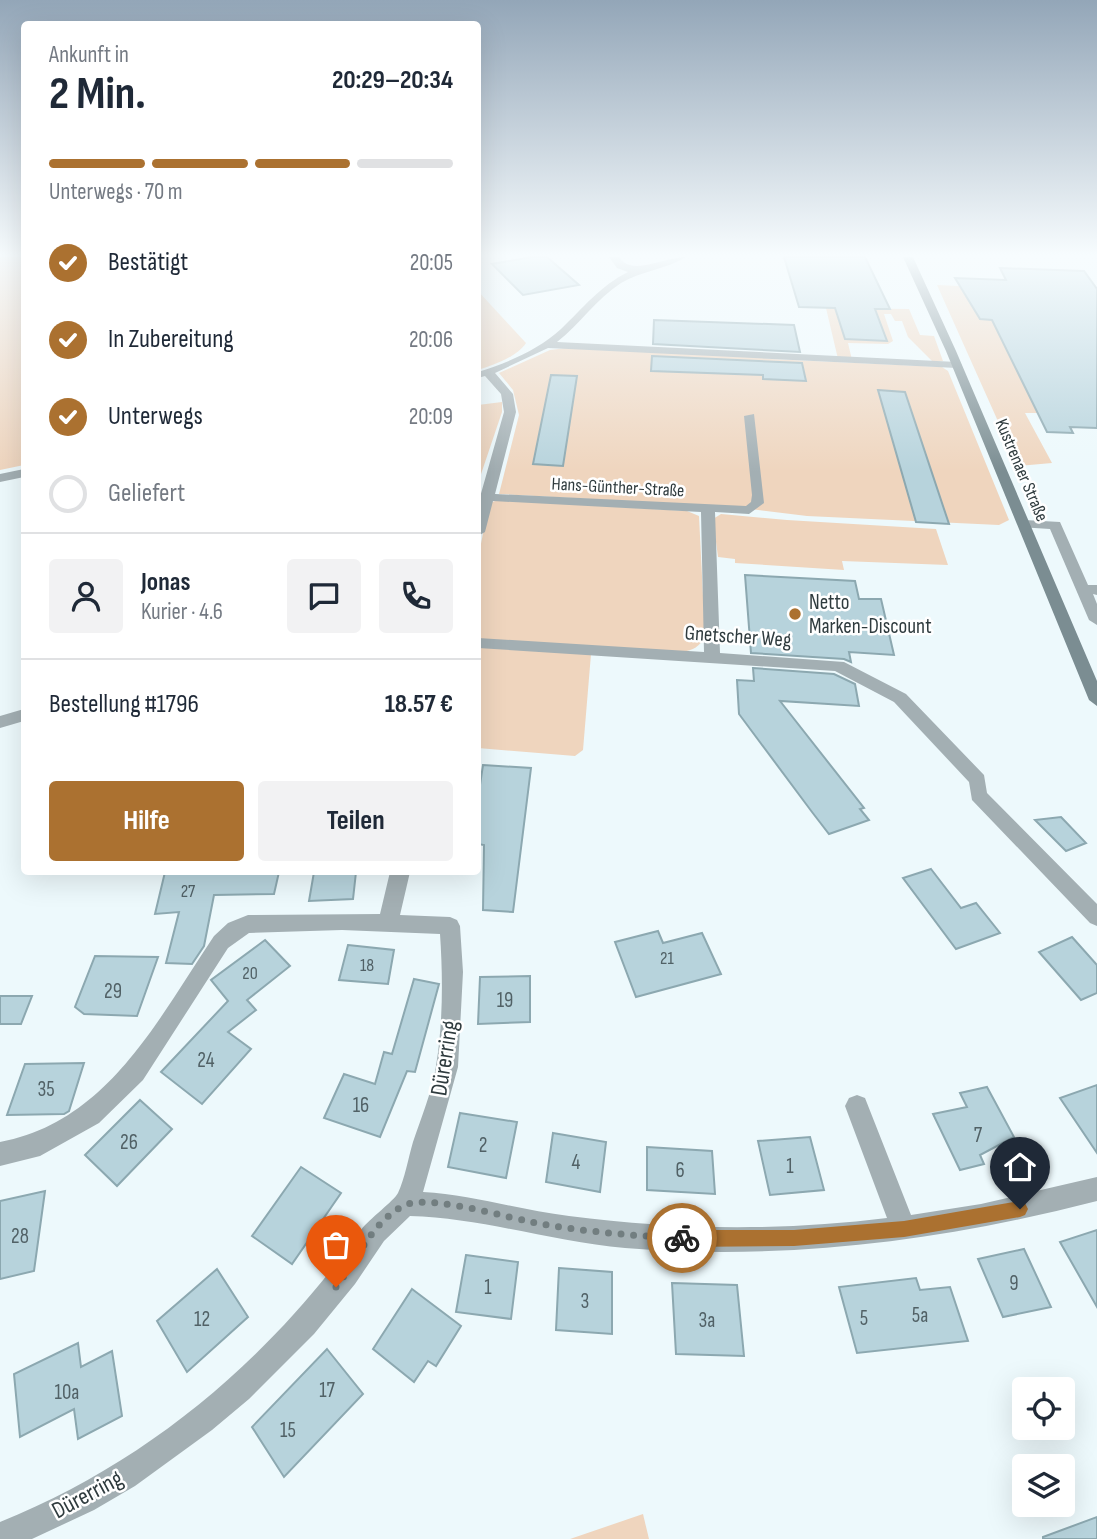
<!DOCTYPE html>
<html lang="de">
<head>
<meta charset="utf-8">
<style>
  body { margin:0; font-family:"Sofia Sans Condensed",sans-serif; background:#f2f2f3; color:#1f2937; height:100vh; display:flex; flex-direction:column; font-size:26px; white-space:nowrap }
  * { box-sizing:border-box; margin:0 }
  p { font-size:23px; color:#747a83 }
  .icon { flex:none; width:38px; height:38px; fill:none; stroke:currentColor; stroke-width:2; stroke-linecap:round; stroke-linejoin:round }
  .map { position:relative; flex:1; overflow:hidden }
  .drawer { position:absolute; left:21px; top:21px; width:460px; height:854px; display:flex; flex-direction:column; background:#fff; border-radius:7px; box-shadow:0 7px 28px #0002 }
  .drawer>* { flex:none }
  .tools { position:absolute; left:1012px; top:1377px; display:grid; gap:14px }
  .tools a { display:grid; place-items:center; width:63px; height:63px; border-radius:7px; background:#fff; box-shadow:0 7px 28px #0002; font-size:35px }
  .pin { position:absolute; display:grid; place-items:center; width:60px; height:60px; color:#fff; margin:-72px -30px; border-radius:50% 50% 50% 0; rotate:-45deg; box-shadow:0 0 7px #0007 }
  .pin .icon { rotate:45deg }
  .courier { position:absolute; display:grid; place-items:center; width:70px; height:70px; margin:-35px; border:5px solid #ab7130; border-radius:50%; background:#fff; color:#222; box-shadow:0 2px 9px #0007 }
  .overview em { font-style:normal; font-weight:700 }
  .overview div { display:flex; flex-direction:column-reverse }
  .overview { display:flex; align-items:center; justify-content:space-between; height:119px; padding:0 28px }
  h1 { font-size:46px; font-weight:700; line-height:52px }
  .bar { display:grid; grid-template-columns:repeat(4,1fr); gap:10px 7px; align-content:center; height:84px; padding:0 28px }
  .bar i { height:9px; border-radius:5px; background:#e0e1e3 }
  .bar .current { background:#ab7130 }
  .bar p { grid-column:span 4 }
  .line { display:flex; align-items:center; gap:18px; padding:0 28px; border-top:2px solid #e0e1e3 }
  .line div { flex:1 }
  .round { display:grid; place-items:center; flex:none; width:74px; height:74px; border-radius:7px; background:#f2f2f3 }
  ol { padding:0 28px; list-style:none }
  li { display:flex; align-items:center; gap:21px; height:77px }
  li p { margin-inline-start:auto }
  li .icon { padding:7px; border-radius:50%; background:#ab7130; color:#fff; stroke-width:4 }
  li:last-child { color:#747a83 }
  li i { width:38px; height:38px; border:4px solid #e0e1e3; border-radius:50% }
  .primary-button { display:flex; gap:14px; margin-top:auto; padding:14px 28px }
  .primary-button a { flex:1; height:80px; border-radius:7px; background:#ab7130; color:#fff; font-size:28px; font-weight:700; line-height:80px; text-align:center }
  .primary-button a+a { background:#f2f2f3; color:#1f2937 }
  .map>svg:first-child { display:block }
</style>
</head>
<body>
<div class="map">
<svg width="1097" height="1539" viewBox="0 0 1097 1539">
  <rect width="100%" height="100%" fill="#edf9fc"/>
  <g fill="#efd5be">
    <polygon points="0,257 24,257 24,465 0,470"/>
    <polygon points="937,285 959,286 980,319 992,320 1038,413 1025,413 1052,463 1018,466"/>
    <path d="M 478,291 L 526,343 C 517,357 493,365 478,370 Z"/>
    <polygon points="826,308 909,309 920,335 934,336 943,361 933,362 908,337 902,321 895,321 891,314 884,314 893,341 888,344 848,343 852,360 838,359"/>
    <polygon points="566,348 743,354 770,359 942,367 948,371 1009,520 999,525 807,516 735,507 499,494 519,415 513,390 499,373 550,350"/>
    <polygon points="502,402 502,412 478,483 478,405"/>
    <path d="M 499,500 L 687,511 L 699,516 L 705,636 C 700,647 693,650 682,652 L 478,639 L 478,559 L 488,508 L 492,502 Z"/>
    <polygon points="721,514 787,520 936,529 948,565 842,561 844,570 735,563 735,559 718,557 713,519"/>
    <polygon points="478,647 591,654 583,750 575,756 478,748"/>
    <polygon points="643,1514 649,1539 570,1539"/>
  </g>
  <g fill="#b7d3dc" stroke="#8ca8b0" stroke-width="2">
    <polygon points="532,257 547,257 579,285 523,295 492,264"/>
    <polygon points="784,257 865,257 890,309 875,309 887,341 845,339 835,308 799,307"/>
    <polygon points="1000,268 1084,271 1097,289 1097,428 1070,427 1073,433 1047,432 992,320 980,319 955,278 1006,280"/>
    <polygon points="654,320 794,325 800,352 653,344"/>
    <polygon points="652,356 802,363 806,381 763,379 763,375 651,371"/>
    <polygon points="551,375 577,376 563,466 533,464"/>
    <polygon points="878,390 905,392 949,524 916,522"/>
    <polygon points="745,575 855,581 859,599 881,599 894,655 849,652 851,662 844,659 751,653"/>
    <polygon points="753,668 834,674 855,684 859,706 780,701 864,808 860,809 869,820 829,834 812,812 739,714 737,680 754,681"/>
    <polygon points="483,765 531,768 513,912 483,910 484,845 478,844 478,798"/>
    <polygon points="1061,817 1086,843 1066,851 1035,820"/>
    <polygon points="931,869 961,908 976,903 1000,933 956,949 903,878"/>
    <polygon points="165,872 279,872 274,894 214,895 204,946 192,964 166,963 179,912 155,914"/>
    <polygon points="314,872 356,872 353,899 309,901"/>
    <polygon points="658,931 663,943 702,933 721,974 636,997 615,942"/>
    <polygon points="1072,937 1097,965 1097,993 1081,1000 1039,952"/>
    <polygon points="265,940 290,966 247,1000 256,1010 228,1032 251,1049 202,1104 161,1072 228,1001 211,980"/>
    <polygon points="348,945 394,950 388,984 339,980"/>
    <polygon points="95,956 158,957 137,1016 84,1014 75,1007"/>
    <polygon points="530,976 530,1022 478,1024 480,977"/>
    <polygon points="414,979 439,984 415,1072 407,1071 380,1137 324,1118 344,1074 375,1084 384,1052 392,1054"/>
    <polygon points="0,996 32,996 21,1024 0,1024"/>
    <polygon points="84,1063 69,1111 64,1114 7,1115 25,1064"/>
    <polygon points="1097,1085 1097,1153 1060,1098"/>
    <polygon points="987,1087 1014,1137 980,1155 984,1164 960,1170 933,1114 967,1107 960,1093"/>
    <polygon points="140,1100 172,1129 117,1186 85,1155"/>
    <polygon points="460,1113 517,1122 506,1178 448,1167"/>
    <polygon points="553,1133 606,1142 600,1192 546,1182"/>
    <polygon points="810,1137 824,1190 770,1195 758,1141"/>
    <polygon points="647,1147 712,1151 715,1194 647,1190"/>
    <polygon points="301,1167 341,1193 292,1264 252,1236"/>
    <polygon points="45,1191 34,1271 0,1279 0,1201"/>
    <polygon points="1097,1230 1097,1307 1060,1242"/>
    <polygon points="1024,1249 1051,1307 1003,1317 978,1259"/>
    <polygon points="466,1255 518,1262 511,1319 456,1312"/>
    <polygon points="559,1268 612,1272 612,1334 556,1330"/>
    <polygon points="217,1269 248,1317 187,1372 157,1321"/>
    <polygon points="916,1278 920,1290 950,1287 968,1341 857,1353 839,1287"/>
    <polygon points="672,1283 737,1285 744,1356 676,1354"/>
    <polygon points="412,1289 461,1326 436,1366 428,1361 414,1382 373,1349"/>
    <polygon points="78,1343 81,1367 112,1351 122,1416 78,1439 74,1409 20,1437 14,1374"/>
    <polygon points="327,1349 363,1394 284,1477 252,1427"/>
    <polygon points="1097,1517 1097,1539 1043,1539 1043,1537"/>
  </g>
  <g fill="none" stroke-linecap="round" stroke-linejoin="round">
    <g fill="#a3afb3" fill-rule="evenodd">
      <path d="M 609,257 L 619,257 C 632,277 663,257 686,257 C 667,269 641,271 621,283 C 596,299 580,324 557,342 L 957,362 L 962,365 L 957,368 L 548,348 L 495,373 L 513,394 L 516,412 L 495,494 L 746,506 L 751,502 L 752,495 L 744,416 L 754,414 L 764,503 L 749,514 L 715,512 L 720,653 L 844,662 L 906,694 L 984,775 L 987,793 L 1097,904 L 1097,926 L 1090,923 L 972,800 L 969,782 L 894,702 L 835,671 L 478,648 L 478,638 L 704,652 L 701,512 L 493,501 L 485,532 L 478,536 L 480,497 L 504,412 L 501,394 L 485,376 L 478,378 L 478,372 C 507,363 538,350 561,329 C 583,308 600,286 628,272 L 617,268 Z"/>
      <polygon points="24,469 24,477 0,482 0,474"/>
      <polygon points="1024,520 1060,522 1088,585 1097,585 1097,595 1093,594 1097,604 1097,625 1089,620 1050,529 1019,527 1019,521"/>
      <polygon points="24,709 24,721 0,728 0,716"/>
      <path d="M 390,872 L 410,872 L 400,915 L 450,917 L 457,920 L 460,926 L 463,972 L 458,1067 L 423,1192 C 473,1195 520,1210 569,1216 C 675,1230 782,1231 887,1218 L 845,1106 L 849,1098 L 857,1095 L 865,1098 L 911,1215 L 981,1204 L 1097,1177 L 1097,1201 C 941,1241 786,1261 625,1248 C 553,1242 483,1218 410,1216 L 384,1241 L 355,1284 L 314,1334 L 249,1399 L 212,1430 L 135,1486 L 94,1510 L 32,1539 L 0,1539 L 0,1522 C 147,1463 270,1359 361,1230 C 369,1219 394,1201 398,1193 C 405,1178 408,1159 413,1142 C 421,1118 432,1092 436,1066 C 443,1024 443,977 440,934 L 342,930 L 249,933 L 228,948 L 143,1080 L 99,1123 L 40,1156 L 0,1166 L 0,1142 C 108,1122 158,1019 214,936 L 228,923 L 248,915 L 380,914 Z"/>
    </g>
    <polygon fill="#7b8d92" fill-rule="evenodd" points="903,257 913,257 956,351 1097,681 1097,706 1089,700 946,351"/>
  </g>
  <linearGradient id="sky" x2="0" y2="1"><stop stop-color="#93a6b8"/><stop offset="0.54" stop-color="#f7fcfe"/><stop offset="1" stop-color="#f7fcfe" stop-opacity="0"/></linearGradient>
  <rect width="1097" height="472" fill="url(#sky)"/>
  <polygon fill="#ab7130" points="1020,1201 1025,1203 1028,1209 1025,1215 1020,1217 904,1237 794,1246 682,1247 676,1244 673,1238 676,1233 682,1230 794,1230 904,1221"/>
  <g fill="none" stroke-linecap="round" stroke-linejoin="round">
    <path stroke="#727e80" stroke-width="7" stroke-dasharray="0 12.6" d="M 336,1287 C 357,1260 373,1220 405,1205 C 431,1194 511,1219 542,1224 C 588,1232 635,1236 682,1238"/>
  </g>
  <circle fill="#ab7130" stroke="#fff" stroke-width="2.5" cx="795" cy="614" r="7"/>
  <g text-anchor="middle" stroke-width="5" stroke-linejoin="round" paint-order="stroke">
    <g font-size="18" fill="#2f3b3e" stroke="#fff">
      <text transform="translate(1022 470) rotate(67)" y="6">Kustrenaer Straße</text>
      <text transform="translate(618 487) rotate(3)" y="6">Hans-Günther-Straße</text>
    </g>
    <g font-size="18" fill="#516166">
      <text x="188" y="897">27</text>
      <text x="667" y="964">21</text>
      <text x="367" y="971">18</text>
      <text x="250" y="979">20</text>
    </g>
    <g font-size="21" fill="#2f3b3e" stroke="#fff" text-anchor="start">
      <text x="809" y="609">Netto<tspan x="809" dy="24">Marken-Discount</tspan></text>
    </g>
    <g font-size="21" fill="#2f3b3e" stroke="#fff">
      <text transform="translate(738 636) rotate(4)" y="7">Gnetscher Weg</text>
    </g>
    <g font-size="21" fill="#516166">
      <text x="113" y="998">29</text>
      <text x="505" y="1007">19</text>
      <text x="206" y="1067">24</text>
      <text x="46" y="1096">35</text>
      <text x="361" y="1112">16</text>
      <text x="978" y="1142">7</text>
      <text x="129" y="1149">26</text>
      <text x="483" y="1152">2</text>
      <text x="576" y="1169">4</text>
      <text x="790" y="1173">1</text>
      <text x="680" y="1177">6</text>
      <text x="20" y="1243">28</text>
      <text x="1014" y="1290">9</text>
      <text x="488" y="1294">1</text>
      <text x="585" y="1308">3</text>
      <text x="920" y="1322">5a</text>
      <text x="864" y="1325">5</text>
      <text x="202" y="1326">12</text>
      <text x="707" y="1327">3a</text>
      <text x="327" y="1397">17</text>
      <text x="67" y="1399">10a</text>
      <text x="288" y="1437">15</text>
    </g>
    <g font-size="24" fill="#2f3b3e" stroke="#fff">
      <text transform="translate(444 1058) rotate(-81)" y="8">Dürerring</text>
      <text transform="translate(87 1494) rotate(-28)" y="8">Dürerring</text>
    </g>
  </g>
</svg>
<div class="tools">
<a><svg class="icon" aria-label="locate" viewBox="0 0 24 24"><circle cx="12" cy="12" r="6"/><path d="M12 2v4M12 18v4M2 12h4M18 12h4"/></svg></a>
<a><svg class="icon" aria-label="layers" viewBox="0 0 24 24"><path d="M12 4l9 5-9 5-9-5zM3 14l9 5 9-5"/></svg></a>
</div>
<div class="pin" style="left:336px;top:1287px;background:#ea580c"><svg class="icon" aria-label="bag" viewBox="0 0 24 24"><path d="M5 8h14l-1 12H6zM9 8a3 3 0 0 1 6 0"/></svg></div>
<div class="pin" style="left:1020px;top:1209px;background:#1f2937"><svg class="icon" aria-label="home" viewBox="0 0 24 24"><path d="M3 11l9-7 9 7M6 9v11h12V9"/></svg></div>
<div class="courier" style="left:682px;top:1238px"><svg class="icon" aria-label="bike" viewBox="0 0 24 24"><circle cx="6" cy="16" r="4"/><circle cx="18" cy="16" r="4"/><path d="M6 16l4-8h5l3 8M10 8l3 8H6M13 5h3"/></svg></div>
<section class="drawer">
<div class="overview"><div><h1>2 Min.</h1><p>Ankunft in</p></div><em>20:29–20:34</em></div>
<div class="bar"><i class="current"></i><i class="current"></i><i class="current"></i><i></i><p>Unterwegs · 70 m</p></div>
<ol>
<li><svg class="icon" aria-label="check" viewBox="0 0 24 24"><path d="M5 12l5 5 9-10"/></svg>Bestätigt<p>20:05</p></li>
<li><svg class="icon" aria-label="check" viewBox="0 0 24 24"><path d="M5 12l5 5 9-10"/></svg>In Zubereitung<p>20:06</p></li>
<li><svg class="icon" aria-label="check" viewBox="0 0 24 24"><path d="M5 12l5 5 9-10"/></svg>Unterwegs<p>20:09</p></li>
<li><i></i>Geliefert</li>
</ol>
<div class="line" style="height:126px"><a class="round"><svg class="icon" aria-label="person" viewBox="0 0 24 24"><circle cx="12" cy="8" r="4"/><path d="M4 21q1-7 8-7t8 7"/></svg></a><div><b>Jonas</b><p>Kurier · 4.6</p></div><a class="round"><svg class="icon" aria-label="chat" viewBox="0 0 24 24"><path d="M4 5h16v11H9l-5 4z"/></svg></a><a class="round"><svg class="icon" aria-label="phone" viewBox="0 0 24 24"><path d="M5 4h4l2 5-3 2q2 4 5 5l2-3 5 2v4C11 20 4 13 5 4z"/></svg></a></div>
<div class="line" style="height:91px"><div>Bestellung #1796</div><b>18.57 €</b></div>
<div class="primary-button"><a>Hilfe</a><a>Teilen</a></div>
</section>
</div>
</body>
</html>
